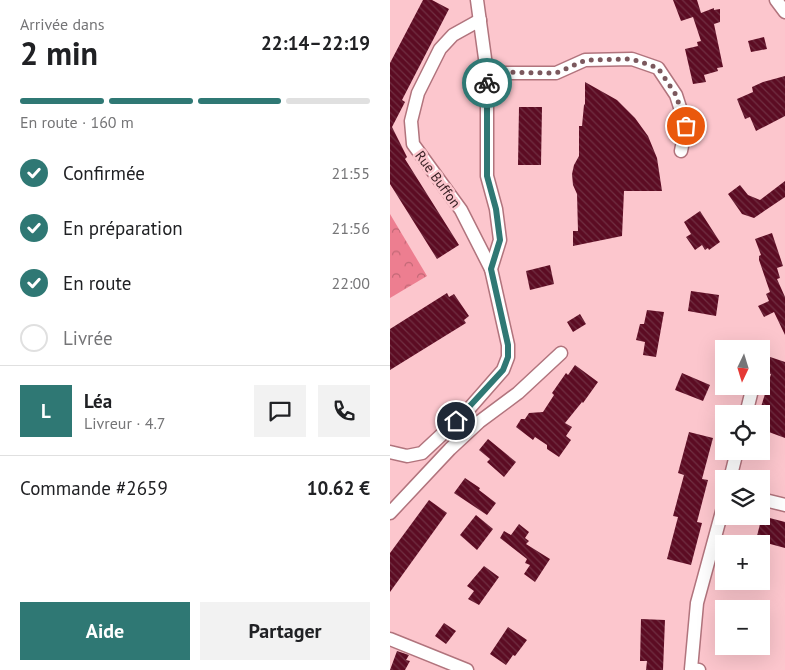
<!DOCTYPE html>
<html lang="fr">
<head>
<meta charset="utf-8">
<style>
  body { margin:0; font-family:"PT Sans",sans-serif; background:#f2f2f2; color:#202124; height:100vh; display:flex; flex-direction:column; font-size:19px; white-space:nowrap }
  * { box-sizing:border-box; margin:0 }
  p { font-size:16px; color:#757577 }
  .icon { flex:none; width:28px; height:28px; fill:none; stroke:currentColor; stroke-width:2; stroke-linecap:round; stroke-linejoin:round }
  .map { position:relative; flex:1; overflow:hidden }
  .drawer { display:flex; flex-direction:column; background:#fff; width:390px }
  .drawer>* { flex:none }
  .needle { width:32px; rotate:184deg }
  .fabs { position:absolute; left:325px; top:340px; display:grid; gap:10px }
  .fabs a { display:grid; place-items:center; width:55px; height:55px; border-radius:0px; background:#fff; box-shadow:0 5px 20px #0002; font-size:25px }
  .pin { position:absolute; display:grid; place-items:center; width:42px; height:42px; color:#fff; margin:-21px; border:2px solid #fff; border-radius:50%; box-shadow:0 1px 5px #0007 }
  .courier { position:absolute; display:grid; place-items:center; width:50px; height:50px; margin:-25px; border:4px solid #2f7874; border-radius:50%; background:#fff; color:#222; box-shadow:0 1px 6px #0007 }
  .head em { font-style:normal; font-weight:700 }
  .head div { display:flex; flex-direction:column-reverse }
  .head { display:flex; align-items:center; justify-content:space-between; height:85px; padding:0 20px }
  h1 { font-size:32px; font-weight:700; line-height:38px }
  .bar { display:grid; grid-template-columns:repeat(4,1fr); gap:8px 5px; align-content:center; height:60px; padding:0 20px }
  .bar i { height:6px; border-radius:4px; background:#e0e0e0 }
  .bar .active { background:#2f7874 }
  .bar p { grid-column:span 4 }
  .line { display:flex; align-items:center; gap:12px; padding:0 20px; border-top:1px solid #e0e0e0 }
  .line div { flex:1 }
  .round { display:grid; place-items:center; flex:none; width:52px; height:52px; border-radius:0px; background:#f2f2f2 }
  ol { padding:0 20px; list-style:none }
  li { display:flex; align-items:center; gap:15px; height:55px }
  li p { margin-inline-start:auto }
  li .icon { padding:5px; border-radius:50%; background:#2f7874; color:#fff; stroke-width:4 }
  li:last-child { color:#757577 }
  li i { width:28px; height:28px; border:2px solid #e0e0e0; border-radius:50% }
  .primary-button { display:flex; gap:10px; margin-top:auto; padding:10px 20px }
  .primary-button a { flex:1; height:58px; border-radius:0px; background:#2f7874; color:#fff; font-size:20px; font-weight:700; line-height:58px; text-align:center }
  .primary-button a+a { background:#f2f2f2; color:#202124 }
  main { display:flex; flex:1; min-height:0 }
  .map>svg:first-child { display:block }
</style>
</head>
<body>
<main>
<section class="drawer">
<div class="head"><div><h1>2 min</h1><p>Arrivée dans</p></div><em>22:14–22:19</em></div>
<div class="bar"><i class="active"></i><i class="active"></i><i class="active"></i><i></i><p>En route · 160 m</p></div>
<ol>
<li><svg class="icon" aria-label="check" viewBox="0 0 24 24"><path d="M5 12l5 5 9-10"/></svg>Confirmée<p>21:55</p></li>
<li><svg class="icon" aria-label="check" viewBox="0 0 24 24"><path d="M5 12l5 5 9-10"/></svg>En préparation<p>21:56</p></li>
<li><svg class="icon" aria-label="check" viewBox="0 0 24 24"><path d="M5 12l5 5 9-10"/></svg>En route<p>22:00</p></li>
<li><i></i>Livrée</li>
</ol>
<div class="line" style="height:90px"><b class="round" style="background:#2f7874;color:#fff">L</b><div><b>Léa</b><p>Livreur · 4.7</p></div><a class="round"><svg class="icon" aria-label="chat" viewBox="0 0 24 24"><path d="M4 5h16v11H9l-5 4z"/></svg></a><a class="round"><svg class="icon" aria-label="phone" viewBox="0 0 24 24"><path d="M5 4h4l2 5-3 2q2 4 5 5l2-3 5 2v4C11 20 4 13 5 4z"/></svg></a></div>
<div class="line" style="height:65px"><div>Commande #2659</div><b>10.62 €</b></div>
<div class="primary-button"><a>Aide</a><a>Partager</a></div>
</section>
<div class="map">
<svg width="395" height="670" viewBox="0 0 395 670">
  <defs>
    <pattern id="park-crowns" width="20" height="18" patternUnits="userSpaceOnUse" patternTransform="scale(1.25)"><rect width="20" height="18" fill="#ed7e90"/><path d="M2 6a3 3 0 1 1 6 0M12 15a3 3 0 1 1 6 0" fill="none" stroke="#c16775"/></pattern>
    <pattern id="building-back-hatch" width="6" height="6" patternUnits="userSpaceOnUse" patternTransform="scale(1.25)"><rect width="6" height="6" fill="#5c0c23"/><path d="M-1 5l2 2M0 0l6 6M5-1l2 2" fill="none" stroke="#702f42"/></pattern>
  </defs>
  <rect width="100%" height="100%" fill="#fcc6cd"/>
  <polygon fill="url(#park-crowns)" points="0,214 37,276 0,298"/>
  <g fill="url(#building-back-hatch)">
    <polygon points="33,0 42,0 59,9 12,100 15,102 2,127 17,157 15,159 69,245 47,259 0,184 0,63"/>
    <polygon points="283,0 307,0 311,13 324,8 324,10 330,9 330,22 324,24 333,67 327,68 328,71 314,75 316,82 303,84 295,49 308,46 307,42 311,41 303,17 291,21"/>
    <polygon points="374,37 377,49 361,52 358,41"/>
    <polygon points="395,76 395,116 366,131 360,117 355,119 347,99 363,92 362,87 373,82"/>
    <polygon points="195,82 227,100 245,118 258,136 267,158 272,191 234,191 232,236 183,246 183,231 188,231 187,194 183,185 182,174 184,165 189,156 189,126 192,126 194,105 195,104"/>
    <polygon points="129,107 152,107 151,165 128,165"/>
    <polygon points="395,181 395,197 364,218 352,214 338,194 350,185 358,195 370,200"/>
    <polygon points="310,211 330,242 319,250 318,248 315,250 312,245 305,250 296,237 301,234 294,222"/>
    <polygon points="382,233 393,266 387,268 390,278 387,279 395,297 395,335 384,312 374,317 368,306 379,301 376,294 380,292 369,260 369,256 371,255 365,239"/>
    <polygon points="160,265 164,284 140,290 136,271"/>
    <polygon points="301,291 329,295 326,316 298,311"/>
    <polygon points="57,293 59,297 64,294 79,316 74,320 76,323 0,370 0,329"/>
    <polygon points="257,310 274,312 266,357 253,355 255,342 246,340 250,324 254,324"/>
    <polygon points="190,314 196,324 183,332 177,322"/>
    <polygon points="371,354 395,362 395,438 371,429 371,407 381,374 371,371"/>
    <polygon points="185,365 208,382 193,403 192,402 175,423 182,427 176,436 181,440 169,457 157,449 157,445 145,437 143,440 126,427 131,419 135,419 139,413 153,412 164,395 162,393 176,373 178,375"/>
    <polygon points="292,373 320,385 313,401 285,390"/>
    <polygon points="299,432 323,438 312,479 318,480 307,522 312,523 301,565 277,559 288,517 283,516 294,475 288,473"/>
    <polygon points="98,439 126,462 114,477 97,462 100,459 89,450"/>
    <polygon points="75,478 90,488 89,490 106,503 97,515 64,493"/>
    <polygon points="39,500 57,513 0,592 0,553"/>
    <polygon points="86,515 103,529 87,550 70,535"/>
    <polygon points="372,516 395,522 395,548 366,540"/>
    <polygon points="129,524 139,532 135,538 139,541 136,544 160,559 145,582 134,574 140,565 135,563 137,559 110,538 114,531 121,535"/>
    <polygon points="94,566 109,577 89,605 78,599 84,591 77,586"/>
    <polygon points="251,619 275,620 273,670 256,670 257,661 250,661"/>
    <polygon points="54,623 66,631 56,644 45,636"/>
    <polygon points="118,627 137,640 125,656 123,655 116,665 100,654"/>
    <polygon points="7,651 19,655 16,660 20,661 15,670 0,670"/>
  </g>
  <g fill="none" stroke-linecap="round" stroke-linejoin="round">
    <g stroke="#b1747d" stroke-width="15">
      <g id="minor">
        <polyline points="386,0 395,12"/>
        <polyline points="90,20 63,35 50,49 28,93 21,121 23,144 71,210 101,269"/>
        <polyline points="97,73 166,73 195,60 242,59 268,68 286,95 296,126 291,151"/>
        <polyline points="356,414 363,386"/>
        <polyline points="0,452 17,456 32,453 77,411 113,370 118,357 118,345 101,269 110,240 106,209 97,176 97,73 87,0"/>
        <polyline points="340,479 347,451"/>
        <polyline points="371,499 395,505"/>
        <polyline points="0,513 60,449 89,422 128,393 171,353"/>
        <polyline points="0,639 77,670"/>
        <polyline points="309,670 301,669 307,603 334,504"/>
      </g>
    </g>
    <use href="#minor" stroke="#fff" stroke-width="12"/>
  </g>
  <g fill="none" stroke-linecap="round" stroke-linejoin="round">
    <polyline stroke="#7b585d" stroke-width="5" stroke-dasharray="0 9" points="97,83 98,72 166,73 196,60 242,59 268,68 286,95 296,126"/>
    <polyline stroke="#2f7874" stroke-width="6" points="66,421 113,370 118,357 118,345 101,269 110,240 106,209 97,176 97,83"/>
  </g>
  <g text-anchor="middle" stroke-width="5" stroke-linejoin="round" paint-order="stroke">
    <g font-size="14" fill="#351d21" stroke="#fcc6cd">
      <text transform="translate(48 179) rotate(54)" y="5">Rue Buffon</text>
    </g>
  </g>
</svg>
<div class="fabs">
<a><svg class="needle" viewBox="-14 -14 28 28"><path d="M0-13l5 13h-10z" fill="#e53935"/><path d="M0 13l5-13h-10z" fill="#757577"/></svg></a>
<a><svg class="icon" aria-label="locate" viewBox="0 0 24 24"><circle cx="12" cy="12" r="6"/><path d="M12 2v4M12 18v4M2 12h4M18 12h4"/></svg></a>
<a><svg class="icon" aria-label="layers" viewBox="0 0 24 24"><path d="M12 4l9 5-9 5-9-5zM3 14l9 5 9-5"/></svg></a>
<a>+</a>
<a>−</a>
</div>
<div class="pin" style="left:296px;top:126px;background:#ea580c"><svg class="icon" aria-label="bag" viewBox="0 0 24 24"><path d="M5 8h14l-1 12H6zM9 8a3 3 0 0 1 6 0"/></svg></div>
<div class="pin" style="left:66px;top:421px;background:#1f2937"><svg class="icon" aria-label="home" viewBox="0 0 24 24"><path d="M3 11l9-7 9 7M6 9v11h12V9"/></svg></div>
<div class="courier" style="left:97px;top:83px"><svg class="icon" aria-label="bike" viewBox="0 0 24 24"><circle cx="6" cy="16" r="4"/><circle cx="18" cy="16" r="4"/><path d="M6 16l4-8h5l3 8M10 8l3 8H6M13 5h3"/></svg></div>
</div>
</main>
</body>
</html>
